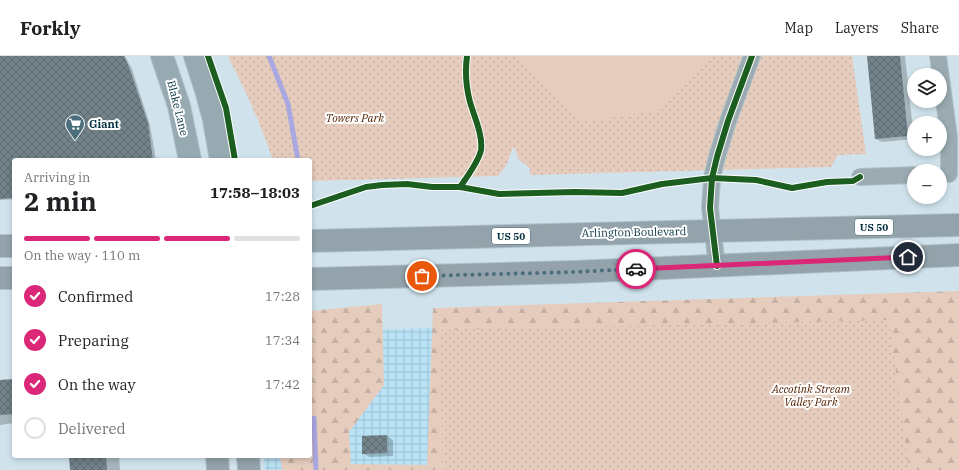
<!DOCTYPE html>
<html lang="en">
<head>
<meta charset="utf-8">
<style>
  body { margin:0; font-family:"IBM Plex Serif",serif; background:#f6f6f6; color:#202124; height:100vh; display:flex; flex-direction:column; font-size:15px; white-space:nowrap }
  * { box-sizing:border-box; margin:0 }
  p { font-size:13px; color:#757577 }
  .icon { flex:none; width:22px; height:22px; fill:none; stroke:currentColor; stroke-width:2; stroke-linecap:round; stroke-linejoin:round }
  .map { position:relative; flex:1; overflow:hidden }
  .side { position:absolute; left:12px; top:102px; width:300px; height:300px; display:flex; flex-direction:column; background:#fff; border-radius:4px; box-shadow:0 2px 6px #0003 }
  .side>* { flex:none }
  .tools { position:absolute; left:907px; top:12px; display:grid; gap:8px }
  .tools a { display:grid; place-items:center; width:40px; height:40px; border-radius:50%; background:#fff; box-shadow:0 2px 6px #0003; font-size:20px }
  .pin { position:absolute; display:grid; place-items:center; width:34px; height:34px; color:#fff; margin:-17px; border:2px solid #fff; border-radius:50%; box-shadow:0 1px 4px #0007 }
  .courier { position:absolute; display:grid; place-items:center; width:40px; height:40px; margin:-20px; border:3px solid #db2777; border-radius:50%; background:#fff; color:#222; box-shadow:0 1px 5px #0007 }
  .headline em { font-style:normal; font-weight:700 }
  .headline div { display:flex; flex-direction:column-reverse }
  .headline { display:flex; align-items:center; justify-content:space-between; height:68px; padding:0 12px }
  h1 { font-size:26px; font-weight:700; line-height:30px }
  .bar { display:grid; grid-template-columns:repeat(4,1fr); gap:6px 4px; align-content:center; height:48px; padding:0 12px }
  .bar i { height:5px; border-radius:3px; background:#e0e0e0 }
  .bar .on { background:#db2777 }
  .bar p { grid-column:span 4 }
  ol { padding:0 12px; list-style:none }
  li { display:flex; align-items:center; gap:12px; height:44px }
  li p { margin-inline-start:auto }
  li .icon { padding:4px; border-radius:50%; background:#db2777; color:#fff; stroke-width:4 }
  li:last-child { color:#757577 }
  li i { width:22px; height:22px; border:2px solid #e0e0e0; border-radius:50% }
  header { display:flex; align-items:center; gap:24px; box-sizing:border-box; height:56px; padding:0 20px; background:#fff; border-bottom:1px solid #e0e0e0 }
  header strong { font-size:19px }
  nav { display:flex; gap:22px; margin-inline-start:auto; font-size:14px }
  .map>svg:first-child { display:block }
</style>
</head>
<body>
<header>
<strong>Forkly</strong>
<nav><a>Map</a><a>Layers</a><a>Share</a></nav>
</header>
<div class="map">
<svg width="959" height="414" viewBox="0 0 959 414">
  <defs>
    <pattern id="industrial-grid" width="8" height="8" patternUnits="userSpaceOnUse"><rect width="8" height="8" fill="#b9e2f5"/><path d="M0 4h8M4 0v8" fill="none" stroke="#9dc2d3"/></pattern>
    <pattern id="forest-firs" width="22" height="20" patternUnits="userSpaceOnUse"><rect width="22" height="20" fill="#e6ccbd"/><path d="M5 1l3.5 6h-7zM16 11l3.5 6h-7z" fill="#c4b0a4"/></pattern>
    <pattern id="park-dots" width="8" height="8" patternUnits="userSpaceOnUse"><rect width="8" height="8" fill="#e6ccbd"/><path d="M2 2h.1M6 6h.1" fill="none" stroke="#c4b0a4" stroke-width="1.8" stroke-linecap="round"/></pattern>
    <pattern id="building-cross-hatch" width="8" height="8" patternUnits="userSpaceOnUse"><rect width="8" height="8" fill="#738188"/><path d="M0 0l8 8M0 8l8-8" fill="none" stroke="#5c6a71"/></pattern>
  </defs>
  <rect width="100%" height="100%" fill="#d0e3ec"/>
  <polygon fill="url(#industrial-grid)" points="440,272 443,414 265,414 264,400 310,400 310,275"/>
  <polygon fill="url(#forest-firs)" points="959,235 959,414 282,414 280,400 310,400 310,255 382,248 384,329 349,376 351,408 427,409 433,252"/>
  <g fill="url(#park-dots)">
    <path d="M 230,0 L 852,0 L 866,98 L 838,99 L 831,111 L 530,119 L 530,112 L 519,104 L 515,93 L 512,92 C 509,105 507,110 498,120 L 310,125 L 310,104 L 273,104 C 260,67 246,35 228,1 Z"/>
    <polygon points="889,264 909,414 443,414 440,274"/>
  </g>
  <polygon fill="#e6ccbd" points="516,0 712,0 661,54 584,66"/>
  <g fill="#0003">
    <polygon points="0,0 125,0 132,13 150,69 156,104 14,104 14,143 0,144"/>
    <polygon points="868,0 905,0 914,83 882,86 876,83"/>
    <polygon points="14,324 14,367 0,369 0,325"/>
    <polygon points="387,380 393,384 393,400 369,401 363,397"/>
    <polygon points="70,400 119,400 120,414 71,414"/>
  </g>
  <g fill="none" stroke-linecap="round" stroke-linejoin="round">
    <g stroke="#aaa8e0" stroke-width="5">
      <polyline points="269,0 288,48 298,104"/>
      <polyline points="314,362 316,414"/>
    </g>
  </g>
  <g fill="url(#building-cross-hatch)">
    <polygon points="0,0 124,0 129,11 148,67 153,104 14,104 14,142 0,143"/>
    <polygon points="867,0 900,0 908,80 875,83"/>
    <polygon points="14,323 14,358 0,359 0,324"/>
    <polygon points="387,379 387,397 362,398 362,380"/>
    <polygon points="69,400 106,400 107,414 70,414"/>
  </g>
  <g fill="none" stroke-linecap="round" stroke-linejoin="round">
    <g stroke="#adc2ca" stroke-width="18">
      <g id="street">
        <polyline points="938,0 949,81 949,118"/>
        <polyline points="860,121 914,119"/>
        <polyline points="717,210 710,152 712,122 717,101 728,65 752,0"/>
      </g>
    </g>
    <g stroke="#adc2ca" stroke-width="24">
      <g id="secondary">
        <polyline points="162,0 179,50 190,104"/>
        <polyline points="195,0 206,34 214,64 221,104"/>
      </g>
    </g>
    <g stroke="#adc2ca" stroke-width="24">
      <g id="primary">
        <polyline points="310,185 959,169"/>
        <polyline points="0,190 14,190"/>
        <polyline points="0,222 14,222"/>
        <polyline points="310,223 573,216 959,199"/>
        <polyline points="217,400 218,414"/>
        <polyline points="248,400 249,414"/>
      </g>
    </g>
    <use href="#street" stroke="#9babb1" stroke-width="16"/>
    <use href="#secondary" stroke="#98aab1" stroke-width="22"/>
    <use href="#primary" stroke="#94a3ab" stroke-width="22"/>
    <g stroke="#fff" stroke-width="8">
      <g id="cycleway">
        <polyline points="208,0 226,52 235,104"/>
        <path d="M 460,131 C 467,121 479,105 481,94 C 483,79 474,60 470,46 C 466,31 465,15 467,0"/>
        <polyline points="310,150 366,131 382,129 407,128 432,131 460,131 499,138 574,136 622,137 662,128 712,122 756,124 792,132 827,126 853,125 860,121"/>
        <polyline points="717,210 710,152 712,122 717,101 728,65 752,0"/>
      </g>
    </g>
    <use href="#cycleway" stroke="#1b5e20" stroke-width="6"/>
  </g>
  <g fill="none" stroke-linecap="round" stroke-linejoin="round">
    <polyline stroke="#4a6e7c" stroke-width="4" stroke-dasharray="0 7.2" points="422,220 573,216 636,213"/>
    <polyline stroke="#db2777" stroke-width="5" points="636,213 908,201"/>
  </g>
  <defs>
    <g id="supermarket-pin" transform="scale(1)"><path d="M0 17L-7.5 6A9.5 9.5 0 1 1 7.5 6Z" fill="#4a6e7c" stroke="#fff"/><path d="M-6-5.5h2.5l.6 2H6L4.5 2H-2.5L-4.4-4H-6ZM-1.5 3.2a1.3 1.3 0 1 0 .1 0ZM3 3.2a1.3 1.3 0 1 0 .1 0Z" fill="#fff"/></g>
  </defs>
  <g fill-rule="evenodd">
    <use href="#supermarket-pin" x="75" y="68"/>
  </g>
  <g text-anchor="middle" stroke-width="4" stroke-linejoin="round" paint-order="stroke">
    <g fill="#fff" stroke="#4e6d79" stroke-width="1">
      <rect x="855" y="163" width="38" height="16" rx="3"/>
      <rect x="492" y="172" width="38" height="16" rx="3"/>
    </g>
    <g font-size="10" font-weight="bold" fill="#022f3f">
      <text x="874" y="175">US 50</text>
      <text x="511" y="184">US 50</text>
    </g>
    <g font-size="11" fill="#022f3f" stroke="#fff">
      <text transform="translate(178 52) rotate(76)" y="4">Blake Lane</text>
      <text transform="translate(634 176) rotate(-1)" y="4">Arlington Boulevard</text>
    </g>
    <g font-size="11" font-style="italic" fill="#552301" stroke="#fff">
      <text x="355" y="66">Towers Park</text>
      <text x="811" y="337">Accotink Stream<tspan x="811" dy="13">Valley Park</tspan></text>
    </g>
    <g font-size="11" font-weight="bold" fill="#022f3f" stroke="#fff" text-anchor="start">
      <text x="89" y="72">Giant</text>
    </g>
  </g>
</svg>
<div class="tools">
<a><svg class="icon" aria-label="layers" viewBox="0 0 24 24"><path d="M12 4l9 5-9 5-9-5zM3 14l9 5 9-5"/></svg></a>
<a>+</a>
<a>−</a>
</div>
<div class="pin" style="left:422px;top:220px;background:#ea580c"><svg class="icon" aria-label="bag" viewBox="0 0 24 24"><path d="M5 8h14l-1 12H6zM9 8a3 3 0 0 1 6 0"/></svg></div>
<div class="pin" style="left:908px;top:201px;background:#1f2937"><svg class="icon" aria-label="home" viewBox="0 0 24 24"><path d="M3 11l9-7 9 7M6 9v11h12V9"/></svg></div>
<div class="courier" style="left:636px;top:213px"><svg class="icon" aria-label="car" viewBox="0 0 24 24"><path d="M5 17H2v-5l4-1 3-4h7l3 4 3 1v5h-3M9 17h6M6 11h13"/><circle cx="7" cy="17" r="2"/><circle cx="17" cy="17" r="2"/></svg></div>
<section class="side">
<div class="headline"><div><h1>2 min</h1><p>Arriving in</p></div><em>17:58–18:03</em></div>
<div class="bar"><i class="on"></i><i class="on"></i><i class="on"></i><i></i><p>On the way · 110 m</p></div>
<ol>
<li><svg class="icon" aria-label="check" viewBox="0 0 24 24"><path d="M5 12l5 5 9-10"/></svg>Confirmed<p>17:28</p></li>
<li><svg class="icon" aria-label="check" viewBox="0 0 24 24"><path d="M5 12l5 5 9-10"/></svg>Preparing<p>17:34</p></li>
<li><svg class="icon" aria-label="check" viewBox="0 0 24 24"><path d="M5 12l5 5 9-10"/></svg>On the way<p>17:42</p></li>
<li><i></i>Delivered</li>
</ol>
</section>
</div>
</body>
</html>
